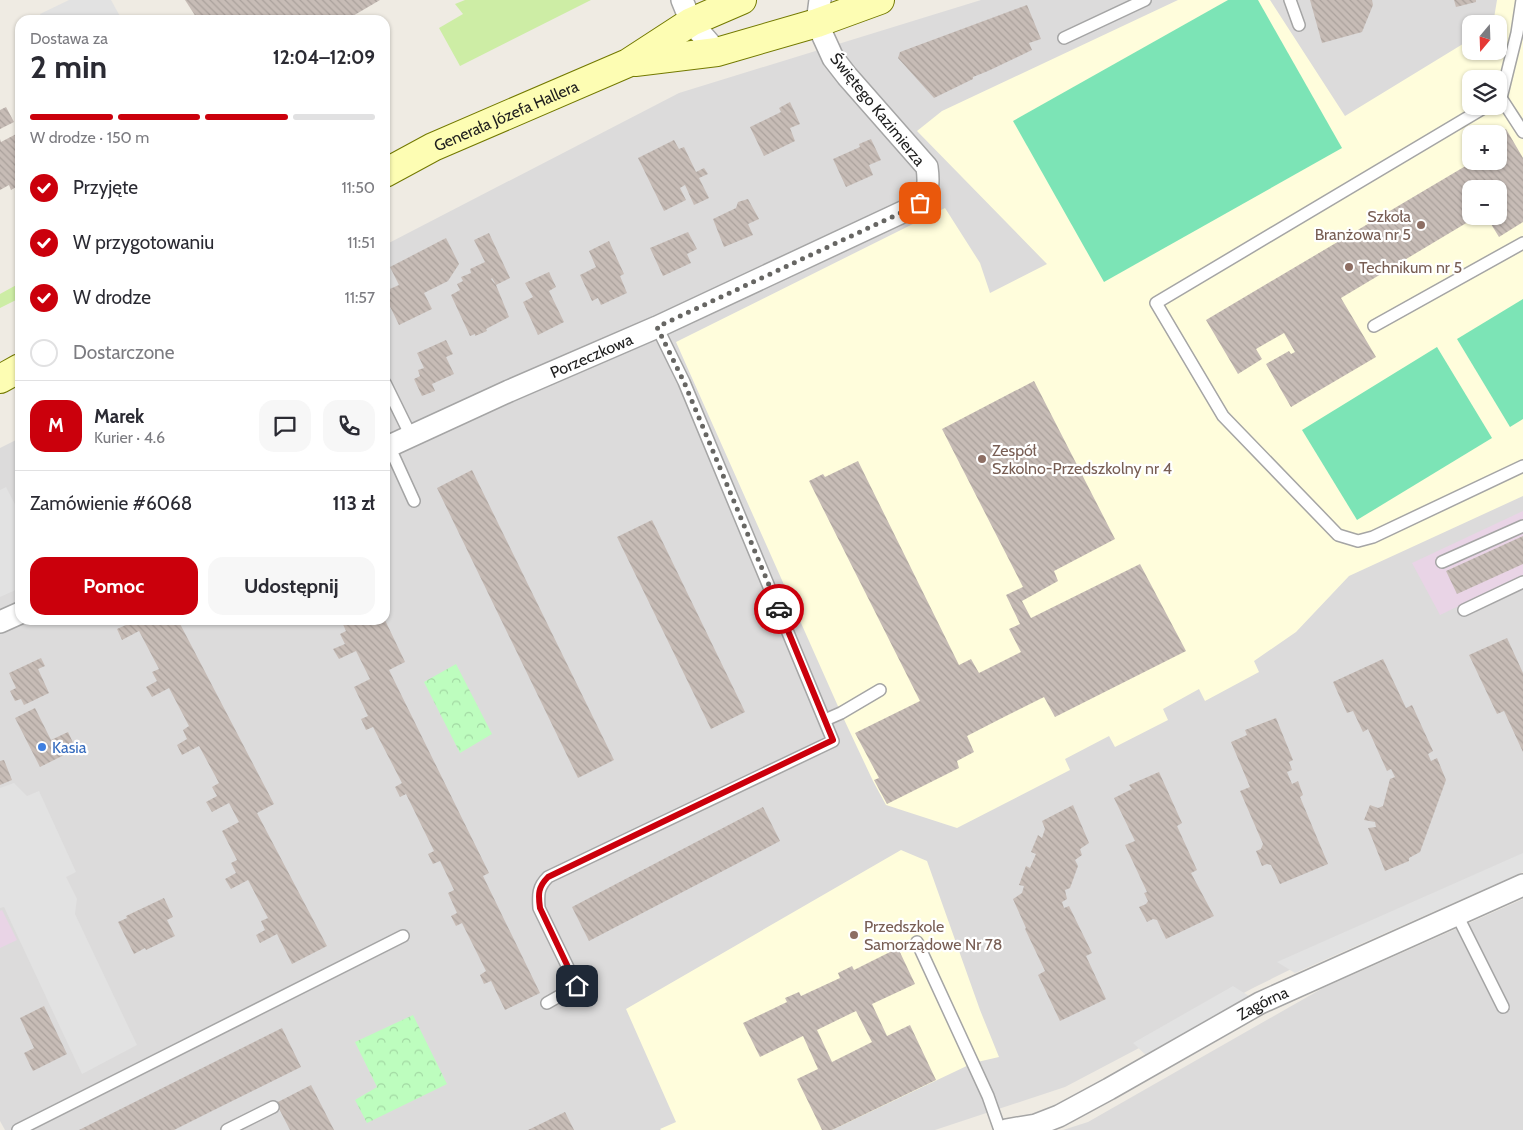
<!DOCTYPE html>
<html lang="pl">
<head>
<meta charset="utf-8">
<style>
  body { margin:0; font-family:Cabin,sans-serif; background:#f7f7f7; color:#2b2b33; height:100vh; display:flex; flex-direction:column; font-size:19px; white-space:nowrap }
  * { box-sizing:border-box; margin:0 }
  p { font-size:16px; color:#7c7c81 }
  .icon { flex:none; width:28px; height:28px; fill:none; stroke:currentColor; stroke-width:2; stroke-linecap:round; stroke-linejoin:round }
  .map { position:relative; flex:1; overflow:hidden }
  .side { position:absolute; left:15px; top:15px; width:375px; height:610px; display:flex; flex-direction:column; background:#fff; border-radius:15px; box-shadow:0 1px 4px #0004 }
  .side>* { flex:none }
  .needle { width:32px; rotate:199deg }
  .fabs { position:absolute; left:1462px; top:15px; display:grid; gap:10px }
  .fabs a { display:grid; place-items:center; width:45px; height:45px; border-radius:10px; background:#fff; box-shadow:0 1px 4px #0004; font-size:25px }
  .pin { position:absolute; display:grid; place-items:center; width:42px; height:42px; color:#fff; margin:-21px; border-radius:10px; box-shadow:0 2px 8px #0006 }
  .courier { position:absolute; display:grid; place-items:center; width:50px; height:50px; margin:-25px; border:4px solid #cb000c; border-radius:50%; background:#fff; color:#222; box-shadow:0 1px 6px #0007 }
  .overview em { font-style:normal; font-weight:700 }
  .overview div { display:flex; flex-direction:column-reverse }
  .overview { display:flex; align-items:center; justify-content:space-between; height:85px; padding:0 15px }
  h1 { font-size:32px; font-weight:700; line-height:38px }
  .bar { display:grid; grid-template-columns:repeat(4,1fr); gap:8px 5px; align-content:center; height:60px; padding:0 15px }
  .bar i { height:6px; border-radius:4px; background:#e1e1e2 }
  .bar .on { background:#cb000c }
  .bar p { grid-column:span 4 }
  .line { display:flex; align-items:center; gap:12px; padding:0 15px; border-top:1px solid #e1e1e2 }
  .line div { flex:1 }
  .round { display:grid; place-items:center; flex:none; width:52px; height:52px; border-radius:15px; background:#f7f7f7 }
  ol { padding:0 15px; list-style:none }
  li { display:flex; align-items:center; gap:15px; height:55px }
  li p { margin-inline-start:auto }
  li .icon { padding:5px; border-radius:50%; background:#cb000c; color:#fff; stroke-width:4 }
  li:last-child { color:#7c7c81 }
  li i { width:28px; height:28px; border:2px solid #e1e1e2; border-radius:50% }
  .button { display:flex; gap:10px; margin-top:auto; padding:10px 15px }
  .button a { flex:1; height:58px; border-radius:15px; background:#cb000c; color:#fff; font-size:20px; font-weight:700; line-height:58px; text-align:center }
  .button a+a { background:#f7f7f7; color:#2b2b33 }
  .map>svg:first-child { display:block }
</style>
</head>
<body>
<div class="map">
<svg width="1523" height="1130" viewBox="0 0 1523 1130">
  <defs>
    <pattern id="park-crowns" width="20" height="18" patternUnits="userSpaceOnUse" patternTransform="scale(1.25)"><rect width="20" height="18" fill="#bdfdbe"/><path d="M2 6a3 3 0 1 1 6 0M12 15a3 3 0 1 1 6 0" fill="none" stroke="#a2d8a3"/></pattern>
    <pattern id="building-back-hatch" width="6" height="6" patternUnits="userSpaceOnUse" patternTransform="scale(1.25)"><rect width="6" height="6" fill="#c7bcb6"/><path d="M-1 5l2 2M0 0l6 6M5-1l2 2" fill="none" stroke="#aaa19c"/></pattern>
  </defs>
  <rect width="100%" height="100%" fill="#efebe3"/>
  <g fill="#dcdbdb" fill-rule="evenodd">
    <path d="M 981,0 L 1523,0 L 1523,855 L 1255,987 L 1065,1087 L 935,1130 L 5,1130 L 0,1121 L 0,448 L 20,438 L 20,620 L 385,620 L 385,245 L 679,93 ZM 1471,24 L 1499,24 L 1499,51 L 1471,51 ZM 1471,79 L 1499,79 L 1499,106 L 1471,106 ZM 1471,134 L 1499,134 L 1499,161 L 1471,161 ZM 1471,189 L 1499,189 L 1499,216 L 1471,216 Z"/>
    <polygon points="1523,899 1523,1130 1063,1130 1088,1122 1323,988"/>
  </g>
  <g fill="#e9d4e6">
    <polygon points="1523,511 1523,575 1440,615 1412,563"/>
    <polygon points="2,910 17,940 0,948 0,911"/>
  </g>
  <g fill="#fffddc" fill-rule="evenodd">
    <path d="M 1178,0 L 1270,0 L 1345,116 L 1471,39 L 1471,51 L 1499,51 L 1499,24 L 1493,24 L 1497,0 L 1523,0 L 1523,496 L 1349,576 L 1296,632 L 1254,661 L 1259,672 L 1205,701 L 1199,689 L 1163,709 L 1168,720 L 1115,747 L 1109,736 L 1065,759 L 1070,770 L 957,828 L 886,805 L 873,781 L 841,713 L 676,342 L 945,208 L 980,263 L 990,293 L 1047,264 L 917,131 L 942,111 ZM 1471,79 L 1499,79 L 1499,106 L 1471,106 ZM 1471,134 L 1499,134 L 1499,161 L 1471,161 ZM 1471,189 L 1499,189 L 1499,216 L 1471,216 Z"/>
    <polygon points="901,850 927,861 980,1010 999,1057 973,1063 832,1130 661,1130 660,1129 676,1122 626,1009"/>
  </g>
  <g fill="#cdeda5">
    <polygon points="465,0 591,0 460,66 439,28 463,14 455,4"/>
    <polygon points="20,283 20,298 0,308 0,294"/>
  </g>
  <g fill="url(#park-crowns)">
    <polygon points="456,664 492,734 460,753 424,682"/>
    <polygon points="413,1015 447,1084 367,1123 355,1100 377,1087 355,1042"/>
  </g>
  <g fill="#7ce4b6">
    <polygon points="1228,0 1258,0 1342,148 1104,282 1013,121"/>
    <polygon points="1523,299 1523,419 1510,427 1457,339"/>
    <polygon points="1437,347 1492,438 1357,520 1302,430"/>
  </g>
  <g fill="#e2e2e2">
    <polygon points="69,0 111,0 122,20 43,20 40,14"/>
    <polygon points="6,487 20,514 20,588 0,597 0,490"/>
    <polygon points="14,783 27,796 39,791 76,872 66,877 77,899 75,914 137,1045 82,1074 4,907 0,908 0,788"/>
    <polygon points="1523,853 1523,872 1295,973 1277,962"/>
    <polygon points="1233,986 1249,996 1147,1056 1133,1043"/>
  </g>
  <g fill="url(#building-back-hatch)" fill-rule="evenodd">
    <polygon points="185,0 380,0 346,20 198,20"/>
    <polygon points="1310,0 1372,0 1373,5 1362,32 1322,43"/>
    <polygon points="1454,0 1476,0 1476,2 1456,7"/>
    <polygon points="1027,5 1041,39 1029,43 1032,50 988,71 973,77 973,79 934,98 898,58 900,52"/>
    <polygon points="790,102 800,124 790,128 795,141 764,156 750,127 781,112 779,108"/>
    <polygon points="6,107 14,122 0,129 0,110"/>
    <polygon points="1506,129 1523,158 1523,222 1499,237 1486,216 1499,216 1499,189 1471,189 1471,216 1478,216 1341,298 1376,357 1291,407 1266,364 1289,351 1291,354 1295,352 1284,333 1256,349 1262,359 1238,374 1206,320 1474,161 1499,161 1499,133"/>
    <polygon points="20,132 20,185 11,190 9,185 0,190 0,139 1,142"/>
    <polygon points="871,139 881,160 869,165 873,175 846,187 833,159 860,147 859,144"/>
    <polygon points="674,140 679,149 684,147 696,172 704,168 708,174 699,178 709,198 694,205 685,185 680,188 686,200 664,211 638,158"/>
    <polygon points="748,199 759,219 748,224 753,235 724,247 713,219 736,208 738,202"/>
    <polygon points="688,232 697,249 687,254 691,263 663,276 650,248"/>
    <polygon points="489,233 510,278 496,285 492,278 491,279 496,285 509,317 486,329 487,331 475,336 475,334 470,336 451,295 460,290 457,284 463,281 461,277 471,273 470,269 485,262 474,240"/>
    <polygon points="446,238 459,264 448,281 424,293 432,309 399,325 385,296 385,291 399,285 390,267"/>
    <polygon points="609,241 624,274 620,276 627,293 601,305 598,298 592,301 580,275 596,267 589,251"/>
    <polygon points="549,272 556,287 549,291 564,322 538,335 523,302 533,297 525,283"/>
    <polygon points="446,340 453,354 446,357 454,374 432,384 435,391 422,396 414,379 420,376 418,370 424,368 417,353"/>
    <polygon points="1034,381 1115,539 1054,571 1058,581 1022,601 1031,618 1140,564 1186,651 1055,717 1044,697 1004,717 967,736 974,752 957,761 959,768 887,804 874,780 879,778 855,733 920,701 809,481 823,474 825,477 858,461 959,665 971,659 979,673 1021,652 1009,629 1020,624 1006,595 1023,587 942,429"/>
    <polygon points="472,470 614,760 578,778 437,488"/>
    <polygon points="652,520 745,712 711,729 617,537"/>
    <polygon points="1523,536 1523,564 1457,594 1446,571"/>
    <polygon points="126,620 178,620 274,804 257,813 327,946 292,964 277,934 260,943 256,935 265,930 261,921 268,918 248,880 231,889 225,879 236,873 231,863 237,860 222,831 239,822 229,803 212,812 206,802 217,796 212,787 219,783 199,746 182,755 177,745 187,739 183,730 189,726 169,688 152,697 146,687 157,681 152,672 159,669 139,631 122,640 117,629 128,624"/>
    <polygon points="341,620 385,620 405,662 389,670 489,873 483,876 540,993 505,1010 491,981 484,984 480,975 486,971 462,923 456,926 451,916 457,913 448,893 454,890 440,861 433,864 428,854 434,851 406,794 400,797 395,787 402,783 373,727 366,730 361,719 368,716 354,687 370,679 356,651 339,659 333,649 345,644 340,634 346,631"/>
    <polygon points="1507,638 1523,673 1523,752 1504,711 1497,714 1469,655"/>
    <polygon points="41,658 45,666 38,669 49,693 24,705 21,699 15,701 10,691 16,688 9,673"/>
    <polygon points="1383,659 1406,708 1412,705 1433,751 1428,754 1431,761 1437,758 1446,780 1420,852 1409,858 1409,861 1385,871 1368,828 1376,827 1375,822 1364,820 1370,805 1378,808 1383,806 1390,779 1395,777 1391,769 1387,771 1368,729 1363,732 1353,711 1347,713 1333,682"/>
    <polygon points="35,708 51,740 68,732 76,749 40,767 15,718"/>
    <polygon points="1276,718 1293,760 1289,762 1292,770 1287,772 1292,784 1298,781 1303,795 1300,797 1328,864 1280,884 1271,865 1267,864 1262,866 1256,851 1261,849 1263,844 1240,791 1250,787 1231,742 1247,735 1245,730"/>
    <polygon points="4,760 12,780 0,785 0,761"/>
    <polygon points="1159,772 1182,823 1177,826 1197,870 1191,873 1214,916 1166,939 1157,920 1153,919 1147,922 1139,907 1146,904 1148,901 1144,893 1147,892 1125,845 1135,841 1114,798 1132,789 1129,785"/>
    <polygon points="1073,805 1089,843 1080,849 1082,855 1075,860 1078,866 1070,888 1065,890 1067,899 1062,902 1064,908 1069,906 1092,953 1086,956 1106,999 1060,1021 1038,975 1045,971 1025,929 1026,928 1013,899 1022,893 1024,886 1019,885 1026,866 1030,868 1036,854 1031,852 1038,835 1042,838 1045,829 1042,821"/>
    <polygon points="763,807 780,841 589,941 572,907"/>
    <polygon points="164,898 173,917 167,920 175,936 146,950 145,948 134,954 118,922 127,918 126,916"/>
    <path d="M 898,948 L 915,984 L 872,1004 L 887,1036 L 910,1025 L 936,1080 L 832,1130 L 822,1130 L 797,1079 L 818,1069 L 803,1036 L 760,1057 L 743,1023 L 787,1002 L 785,998 L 799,992 L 801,996 L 840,978 L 838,973 L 852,966 L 854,970 ZM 856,1011 L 872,1042 L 832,1062 L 817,1030 Z"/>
    <polygon points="44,1006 67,1054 33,1071 24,1053 34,1048 20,1018"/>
    <polygon points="282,1028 301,1067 216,1109 174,1130 79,1130"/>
    <polygon points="311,1085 334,1130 290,1130 276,1103"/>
    <polygon points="565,1112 574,1130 528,1130"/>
  </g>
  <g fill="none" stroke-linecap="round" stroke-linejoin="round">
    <g stroke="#a5a5a5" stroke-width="14">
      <g id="lane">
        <polyline points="1290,0 1299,25"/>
        <polyline points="1064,38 1145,0"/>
        <polyline points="1501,98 1523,132"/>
        <polyline points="1499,99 1501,98 1517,33 1522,0"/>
        <polyline points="1487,106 1156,303 1223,416 1338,535 1358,541 1373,537 1523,466"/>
        <polyline points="1374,326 1523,243"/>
        <polyline points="385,383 411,436"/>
        <polyline points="389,446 414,501"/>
        <polyline points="1442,562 1523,526"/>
        <polyline points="1464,610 1523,582"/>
        <polyline points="825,720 841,713 880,690"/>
        <polyline points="1457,915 1503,1007"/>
        <polyline points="917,942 988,1096 1000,1130"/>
        <path d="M 547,1003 L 577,986 L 539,908 C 538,894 538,887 548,877 L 833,741 L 684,382 L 657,327"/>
        <polyline points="18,1130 403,936"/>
        <polyline points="227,1130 273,1107"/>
      </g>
    </g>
    <g stroke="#a5a5a5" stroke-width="24">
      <g id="street">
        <polyline points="682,0 691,22 717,52"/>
        <path id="s1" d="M 385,448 L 509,391 L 657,327 L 909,209 C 928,197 930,189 927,167 L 847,76 L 833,58 L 817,23 L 820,0"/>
        <polyline points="0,622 20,613"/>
        <path id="s2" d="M 1006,1130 L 1036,1125 L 1059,1116 L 1109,1089 L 1260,1003 L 1523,885"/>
      </g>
    </g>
    <g stroke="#737900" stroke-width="30">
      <g id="secondary">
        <polyline points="635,62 717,52 817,23 880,0"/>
        <path id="s3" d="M 385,173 L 433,147 L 628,63 L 691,22 L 742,0"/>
        <polyline points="0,379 20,368"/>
      </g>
    </g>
    <use href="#lane" stroke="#fff" stroke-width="11"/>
    <use href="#street" stroke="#fff" stroke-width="21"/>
    <use href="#secondary" stroke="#fdfdb3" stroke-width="28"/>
  </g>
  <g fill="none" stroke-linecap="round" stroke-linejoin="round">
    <polyline stroke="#676663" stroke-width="5" stroke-dasharray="0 9" points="779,609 684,382 657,327 909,209 920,203"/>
    <path stroke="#cb000c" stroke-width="6" d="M 577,986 L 540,908 C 538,894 538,887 548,877 L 833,740 L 779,609"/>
  </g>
  <g fill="#8d6e63" stroke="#fff" stroke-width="2">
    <circle cx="1421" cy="225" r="5"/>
    <circle cx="1349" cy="267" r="5"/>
    <circle cx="982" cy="459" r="5"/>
    <circle cx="854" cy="935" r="5"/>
  </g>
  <circle fill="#3f7fe0" stroke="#fff" stroke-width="2" cx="42" cy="747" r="5"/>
  <g text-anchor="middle" stroke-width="4.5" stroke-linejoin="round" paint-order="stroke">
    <g font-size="16" fill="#1e1e1e" stroke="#fff">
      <text transform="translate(878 109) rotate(51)" y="6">Świętego Kazimierza</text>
      <text dy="6" stroke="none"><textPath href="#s3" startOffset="134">Generała Józefa Hallera</textPath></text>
      <text dy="6" stroke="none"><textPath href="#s1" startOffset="226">Porzeczkowa</textPath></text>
      <text dy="6" stroke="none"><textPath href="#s2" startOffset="288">Zagórna</textPath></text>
    </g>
    <g font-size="16" fill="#785e54" stroke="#fff" text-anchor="start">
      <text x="1411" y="222" text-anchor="end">Szkoła<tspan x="1411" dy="18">Branżowa nr 5</tspan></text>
      <text x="1359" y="273">Technikum nr 5</text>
      <text x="992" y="456">Zespół<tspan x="992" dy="18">Szkolno-Przedszkolny nr 4</tspan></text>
      <text x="864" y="932">Przedszkole<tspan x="864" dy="18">Samorządowe Nr 78</tspan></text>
    </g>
    <g font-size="16" fill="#366cbe" stroke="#fff" text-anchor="start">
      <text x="52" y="753">Kasia</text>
    </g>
  </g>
</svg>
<div class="fabs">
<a><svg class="needle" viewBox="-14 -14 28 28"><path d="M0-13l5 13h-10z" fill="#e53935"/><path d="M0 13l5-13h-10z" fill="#7c7c81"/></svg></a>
<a><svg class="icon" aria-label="layers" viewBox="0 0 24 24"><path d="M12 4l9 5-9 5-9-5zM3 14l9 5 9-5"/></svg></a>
<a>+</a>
<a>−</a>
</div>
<div class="pin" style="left:920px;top:203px;background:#ea580c"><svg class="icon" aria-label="bag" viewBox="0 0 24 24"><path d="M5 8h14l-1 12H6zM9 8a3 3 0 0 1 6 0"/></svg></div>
<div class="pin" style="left:577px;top:986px;background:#1f2937"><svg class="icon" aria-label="home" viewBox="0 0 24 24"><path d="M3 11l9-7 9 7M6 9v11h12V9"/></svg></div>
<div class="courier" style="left:779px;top:609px"><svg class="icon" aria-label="car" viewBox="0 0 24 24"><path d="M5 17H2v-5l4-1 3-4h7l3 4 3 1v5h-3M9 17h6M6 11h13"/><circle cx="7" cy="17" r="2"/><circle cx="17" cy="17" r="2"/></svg></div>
<section class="side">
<div class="overview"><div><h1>2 min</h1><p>Dostawa za</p></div><em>12:04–12:09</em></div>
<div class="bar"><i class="on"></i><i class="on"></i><i class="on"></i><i></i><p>W drodze · 150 m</p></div>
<ol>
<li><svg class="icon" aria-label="check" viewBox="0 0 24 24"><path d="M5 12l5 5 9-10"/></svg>Przyjęte<p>11:50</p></li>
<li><svg class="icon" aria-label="check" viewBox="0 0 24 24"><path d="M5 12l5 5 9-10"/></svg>W przygotowaniu<p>11:51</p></li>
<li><svg class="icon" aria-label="check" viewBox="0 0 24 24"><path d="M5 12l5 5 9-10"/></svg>W drodze<p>11:57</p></li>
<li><i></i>Dostarczone</li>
</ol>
<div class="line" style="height:90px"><b class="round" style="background:#cb000c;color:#fff">M</b><div><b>Marek</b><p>Kurier · 4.6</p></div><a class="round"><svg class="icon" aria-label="chat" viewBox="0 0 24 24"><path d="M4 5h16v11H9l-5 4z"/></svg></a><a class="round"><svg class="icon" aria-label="phone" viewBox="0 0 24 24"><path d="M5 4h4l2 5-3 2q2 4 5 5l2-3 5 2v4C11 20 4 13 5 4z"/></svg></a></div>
<div class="line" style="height:65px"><div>Zamówienie #6068</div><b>113 zł</b></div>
<div class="button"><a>Pomoc</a><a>Udostępnij</a></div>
</section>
</div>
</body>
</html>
